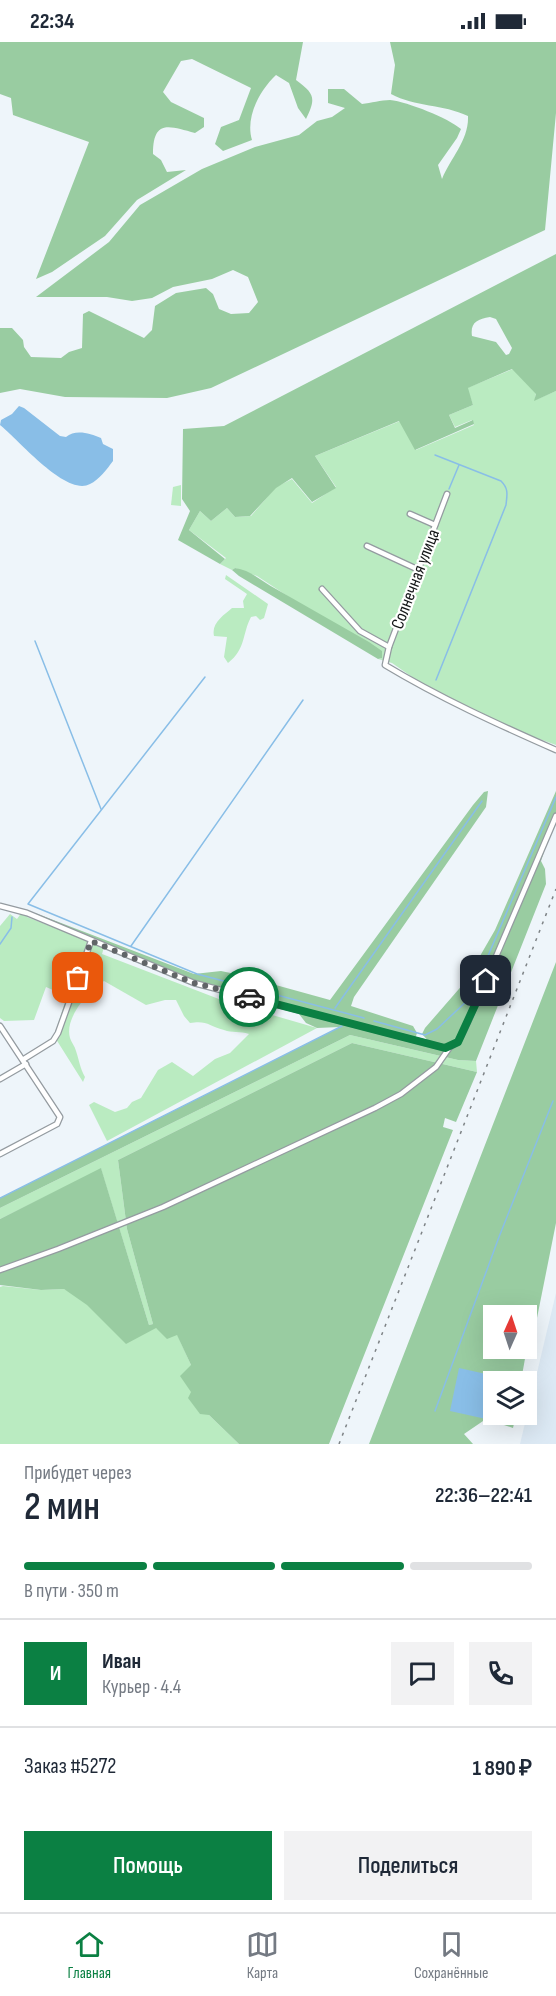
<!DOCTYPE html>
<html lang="ru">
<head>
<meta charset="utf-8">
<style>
  body { margin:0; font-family:"Sofia Sans Condensed",sans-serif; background:#f2f2f3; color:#1f2937; height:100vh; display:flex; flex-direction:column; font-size:22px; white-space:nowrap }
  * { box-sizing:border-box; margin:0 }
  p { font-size:20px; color:#747a83 }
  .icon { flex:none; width:33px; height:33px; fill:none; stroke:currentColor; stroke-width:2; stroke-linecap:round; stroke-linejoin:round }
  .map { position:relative; height:1402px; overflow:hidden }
  .details { display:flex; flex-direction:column; background:#fff; flex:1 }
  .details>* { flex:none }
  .needle { width:39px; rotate:3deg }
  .tools { position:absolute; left:483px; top:1263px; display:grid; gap:12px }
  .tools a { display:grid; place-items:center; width:54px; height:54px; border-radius:0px; background:#fff; box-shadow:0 6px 24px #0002; font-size:30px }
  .pin { position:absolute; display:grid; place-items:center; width:51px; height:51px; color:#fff; margin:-26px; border-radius:12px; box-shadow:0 3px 9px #0006 }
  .courier { position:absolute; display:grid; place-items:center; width:60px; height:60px; margin:-30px; border:4px solid #0b8043; border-radius:50%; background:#fff; color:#222; box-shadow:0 2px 8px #0007 }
  .summary em { font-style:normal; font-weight:600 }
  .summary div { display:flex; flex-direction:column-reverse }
  .summary { display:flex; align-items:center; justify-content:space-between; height:102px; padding:0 24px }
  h1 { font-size:39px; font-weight:600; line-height:45px }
  .bar { display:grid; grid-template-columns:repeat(4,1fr); gap:9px 6px; align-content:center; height:72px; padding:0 24px }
  .bar i { height:8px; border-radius:4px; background:#e0e1e3 }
  .bar .active { background:#0b8043 }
  .bar p { grid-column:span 4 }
  .line { display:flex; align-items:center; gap:15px; padding:0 24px; border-top:2px solid #e0e1e3 }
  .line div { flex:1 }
  .round { display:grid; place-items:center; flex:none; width:63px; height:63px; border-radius:0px; background:#f2f2f3 }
  .button { display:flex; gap:12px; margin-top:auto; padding:12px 24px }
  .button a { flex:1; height:69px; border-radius:0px; background:#0b8043; color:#fff; font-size:24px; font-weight:600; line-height:69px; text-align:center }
  .button a+a { background:#f2f2f3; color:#1f2937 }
  .status { display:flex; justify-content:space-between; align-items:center; height:42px; padding:0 30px; background:#fff; direction:ltr }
  .status svg { height:16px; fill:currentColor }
  .menu { display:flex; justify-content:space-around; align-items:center; height:84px; border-top:2px solid #e0e1e3; background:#fff; font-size:16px; color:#747a83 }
  .menu a { display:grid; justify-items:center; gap:3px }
  .menu .active { color:#0b8043 }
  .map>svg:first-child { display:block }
</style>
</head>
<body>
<div class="status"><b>22:34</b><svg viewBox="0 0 49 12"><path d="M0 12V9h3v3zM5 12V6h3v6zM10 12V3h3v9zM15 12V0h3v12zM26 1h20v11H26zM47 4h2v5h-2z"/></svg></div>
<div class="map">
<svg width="556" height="1402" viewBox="0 0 556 1402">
  <rect width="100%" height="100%" fill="#eef5fa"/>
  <polygon fill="#ddeaf5" points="556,1251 556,1402 520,1402"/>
  <g fill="#baebc1">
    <polygon points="513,327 536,351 535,358 556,349 556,703 523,691 447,654 415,637 392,621 378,617 382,616 257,534 235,526 232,528 220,522 226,516 189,488 200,469 211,479 227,466 235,475 251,474 276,445 292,437 312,461 336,445 315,414 400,379 416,408 474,383 472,378 455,385 449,373 473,363 467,346"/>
    <polygon points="181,443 181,464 171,463 173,445"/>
    <path d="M 226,533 L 268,562 L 264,576 L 260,578 L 256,574 L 251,575 C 242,592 246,607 228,621 L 224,615 L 227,595 L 214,594 C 211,581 224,573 232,566 L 244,566 L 243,559 L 247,552 L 225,537 Z"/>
    <path d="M 22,870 L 27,871 L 27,875 L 104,905 L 102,912 L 224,959 L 317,986 L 107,1099 L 89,1063 L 94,1060 L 115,1070 L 127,1066 L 132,1060 L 141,1056 L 158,1028 L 172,1020 L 193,1034 L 215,1017 L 230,1011 L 249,992 C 240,989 232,991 224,988 C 209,984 207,978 190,981 L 184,974 L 176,958 L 165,958 L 146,963 L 104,939 C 89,948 64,976 70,996 C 71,1000 75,1004 76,1009 C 79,1018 80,1026 85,1035 L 83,1040 L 54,994 L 67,954 L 46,945 L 34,978 L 4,979 L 0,976 L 0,884 L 10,872 L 17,877 Z"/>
    <polygon points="350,993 458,1018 476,1019 477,1030 352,1001 118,1118 127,1187 153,1282 149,1283 101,1127 0,1177 0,1166"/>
    <polygon points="3,1244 41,1248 64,1247 156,1286 177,1292 191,1323 209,1373 239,1402 0,1402 0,1245"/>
  </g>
  <g fill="#99cca1" fill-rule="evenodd">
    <path d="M 0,0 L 303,0 L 296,38 C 315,52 316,56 306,77 L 298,66 L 289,41 L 276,33 C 260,48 245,75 252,98 L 223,109 L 215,102 L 221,85 L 239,78 L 251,46 L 192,17 L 181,19 L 163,50 L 171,60 L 204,76 L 204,85 L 195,91 C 169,84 153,77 153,112 L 161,118 L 167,130 L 186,128 L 137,158 L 105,194 L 52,230 L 36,237 L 89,100 L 13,73 L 11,56 L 0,52 Z"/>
    <path d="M 390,0 L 556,0 L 556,71 L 545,188 L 211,346 L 167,356 L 65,355 L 20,347 L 0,351 L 0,286 L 12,286 L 23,298 L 24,305 L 31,315 L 61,316 L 69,310 L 82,306 L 83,272 L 89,269 L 144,296 L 152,288 L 155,264 L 176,251 L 206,246 L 213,252 L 219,267 L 231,272 L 249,271 L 258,260 L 248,235 L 233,228 L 212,237 L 173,245 L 152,256 L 132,259 L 107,255 L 36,255 L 109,200 L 140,163 L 202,127 L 255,105 L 299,93 L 317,79 L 332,75 L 345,66 L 328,61 L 328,47 L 344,47 L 362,62 C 371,61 381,58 390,58 C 408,60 448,76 461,87 L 457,96 L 438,123 L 442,137 C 451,115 469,98 468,74 C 443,62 415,65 391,52 L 395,23 Z"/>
    <path d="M 556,212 L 556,349 L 534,359 L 536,352 L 512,327 L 468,346 L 473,363 L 449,373 L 455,386 L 473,378 L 474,382 L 415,408 L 399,379 L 315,414 L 336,446 L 312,460 L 292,436 L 276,446 L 250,474 L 235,475 L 227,466 L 211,479 L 200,469 L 189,488 L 225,517 L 220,522 L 178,498 L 190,469 L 182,457 L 183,387 L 224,384 ZM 490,275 L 496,277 L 512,306 L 509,312 L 506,313 L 496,300 L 472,294 C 470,281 477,277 490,275 Z"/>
    <path d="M 235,526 C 251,528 262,540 276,547 C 307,565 338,582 369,600 L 382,609 L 382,616 L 378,617 L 239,534 L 232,528 Z"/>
    <polygon points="488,749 486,765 354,955 351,964 413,984 417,991 415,997 433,1004 422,992 425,986 465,940 495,888 556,749 556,773 541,819 545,827 546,842 476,1019 458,1018 350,993 0,1166 0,1156 340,985 317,986 306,981 292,963 194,938 38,875 35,871 194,932 221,929 240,933 330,958 473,763 484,750"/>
    <polygon points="556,920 556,1181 537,1276 522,1273 494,1274 494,1306 522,1307 526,1311 521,1339 494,1340 494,1333 485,1376 494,1340 494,1372 516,1373 513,1386 486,1377 464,1392 473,1402 369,1402"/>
    <polygon points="352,1001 477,1030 456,1080 445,1076 443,1085 453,1088 329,1402 239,1402 209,1373 200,1372 188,1356 191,1350 180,1334 191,1323 177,1293 167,1297 156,1286 126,1302 87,1263 64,1247 41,1248 0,1243 0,1177 101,1126 149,1283 153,1282 127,1187 118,1118"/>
  </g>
  <g fill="#89bee7">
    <path d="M 19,364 L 24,366 L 60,394 L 66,395 C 75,387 90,391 101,396 L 103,402 L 113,407 L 113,419 C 107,427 99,438 90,442 C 66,455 18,397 0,383 L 1,378 L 12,372 Z"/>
    <polygon points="459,1326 495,1334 486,1377 450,1369"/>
  </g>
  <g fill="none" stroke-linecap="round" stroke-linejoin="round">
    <g stroke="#89bee7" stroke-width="1.5">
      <path d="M 435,413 L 501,439 C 509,447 507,453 506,463 L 436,638"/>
      <polyline points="449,447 459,423"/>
      <polyline points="35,599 101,767"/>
      <polyline points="205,635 28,862 197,932 364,976"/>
      <polyline points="0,902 11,886 12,875"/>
      <polyline points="131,904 303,658"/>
      <polyline points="335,966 482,759"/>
      <polyline points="374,979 425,993 437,987 470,956 556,755"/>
      <polyline points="0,1156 342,984"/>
      <polyline points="435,1369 499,1195 553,1059"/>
    </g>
    <g stroke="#949ba0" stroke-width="7">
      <g id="street">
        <path d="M 447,452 L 389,605 L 385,623 C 440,656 497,682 556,708"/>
        <polyline points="410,472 435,483"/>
        <polyline points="367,504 419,528"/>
        <polyline points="322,547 360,589 389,605"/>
        <path d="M 0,864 L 27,871 L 194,941 L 445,1006 C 459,1004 462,992 468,980 L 556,774"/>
        <polyline points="0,984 60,1075 57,1082 0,1112"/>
        <polyline points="24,1017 53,999 58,991 91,899"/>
        <polyline points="0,1037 26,1022"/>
        <polyline points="0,1228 58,1207 163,1165 375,1066 401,1052 436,1025 450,1005"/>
      </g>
    </g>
    <use href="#street" stroke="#fff" stroke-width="4.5"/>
    <polyline stroke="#7e8386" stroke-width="1.5" stroke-dasharray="3 6" stroke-linecap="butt" points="339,1402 556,847"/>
  </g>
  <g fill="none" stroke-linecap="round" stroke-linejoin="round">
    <polyline stroke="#616568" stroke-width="6" stroke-dasharray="0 10.8" points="78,936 91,899 194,941 249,955"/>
    <polyline stroke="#0b8043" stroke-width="8" points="249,955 445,1006 458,1000 486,939"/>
  </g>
  <g text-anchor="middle" stroke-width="4.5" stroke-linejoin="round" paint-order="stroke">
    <g font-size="18" fill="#151719" stroke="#fff">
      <text transform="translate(415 537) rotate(-69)" y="6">Солнечная улица</text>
    </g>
  </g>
</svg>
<div class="tools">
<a><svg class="needle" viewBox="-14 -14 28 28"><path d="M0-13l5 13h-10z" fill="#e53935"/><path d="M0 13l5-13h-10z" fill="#747a83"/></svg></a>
<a><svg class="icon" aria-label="layers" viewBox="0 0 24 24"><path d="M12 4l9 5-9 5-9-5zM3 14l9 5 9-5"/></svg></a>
</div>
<div class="pin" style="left:78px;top:936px;background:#ea580c"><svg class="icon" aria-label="bag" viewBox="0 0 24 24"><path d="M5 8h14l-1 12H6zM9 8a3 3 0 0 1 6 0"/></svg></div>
<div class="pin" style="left:486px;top:939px;background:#1f2937"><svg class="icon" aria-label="home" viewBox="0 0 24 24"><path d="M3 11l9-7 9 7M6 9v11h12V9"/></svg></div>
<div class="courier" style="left:249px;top:955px"><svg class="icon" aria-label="car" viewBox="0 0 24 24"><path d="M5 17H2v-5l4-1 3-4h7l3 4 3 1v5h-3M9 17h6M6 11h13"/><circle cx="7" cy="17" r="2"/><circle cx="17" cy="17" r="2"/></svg></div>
</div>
<section class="details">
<div class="summary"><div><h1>2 мин</h1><p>Прибудет через</p></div><em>22:36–22:41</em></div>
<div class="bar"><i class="active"></i><i class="active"></i><i class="active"></i><i></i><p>В пути · 350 m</p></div>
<div class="line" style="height:108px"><b class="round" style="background:#0b8043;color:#fff">И</b><div><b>Иван</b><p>Курьер · 4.4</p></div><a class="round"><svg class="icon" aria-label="chat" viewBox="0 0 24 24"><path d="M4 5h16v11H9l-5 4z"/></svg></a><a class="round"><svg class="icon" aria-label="phone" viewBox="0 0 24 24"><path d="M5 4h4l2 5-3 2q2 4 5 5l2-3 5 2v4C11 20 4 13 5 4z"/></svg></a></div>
<div class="line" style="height:78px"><div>Заказ #5272</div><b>1 890 ₽</b></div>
<div class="button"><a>Помощь</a><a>Поделиться</a></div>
</section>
<nav class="menu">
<a class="active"><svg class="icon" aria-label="home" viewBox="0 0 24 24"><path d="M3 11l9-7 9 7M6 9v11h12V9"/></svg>Главная</a>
<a><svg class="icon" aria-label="map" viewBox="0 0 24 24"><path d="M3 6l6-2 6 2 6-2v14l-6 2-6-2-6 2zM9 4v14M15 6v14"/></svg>Карта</a>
<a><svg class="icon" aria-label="saved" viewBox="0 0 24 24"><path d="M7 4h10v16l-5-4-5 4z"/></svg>Сохранённые</a>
</nav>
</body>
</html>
